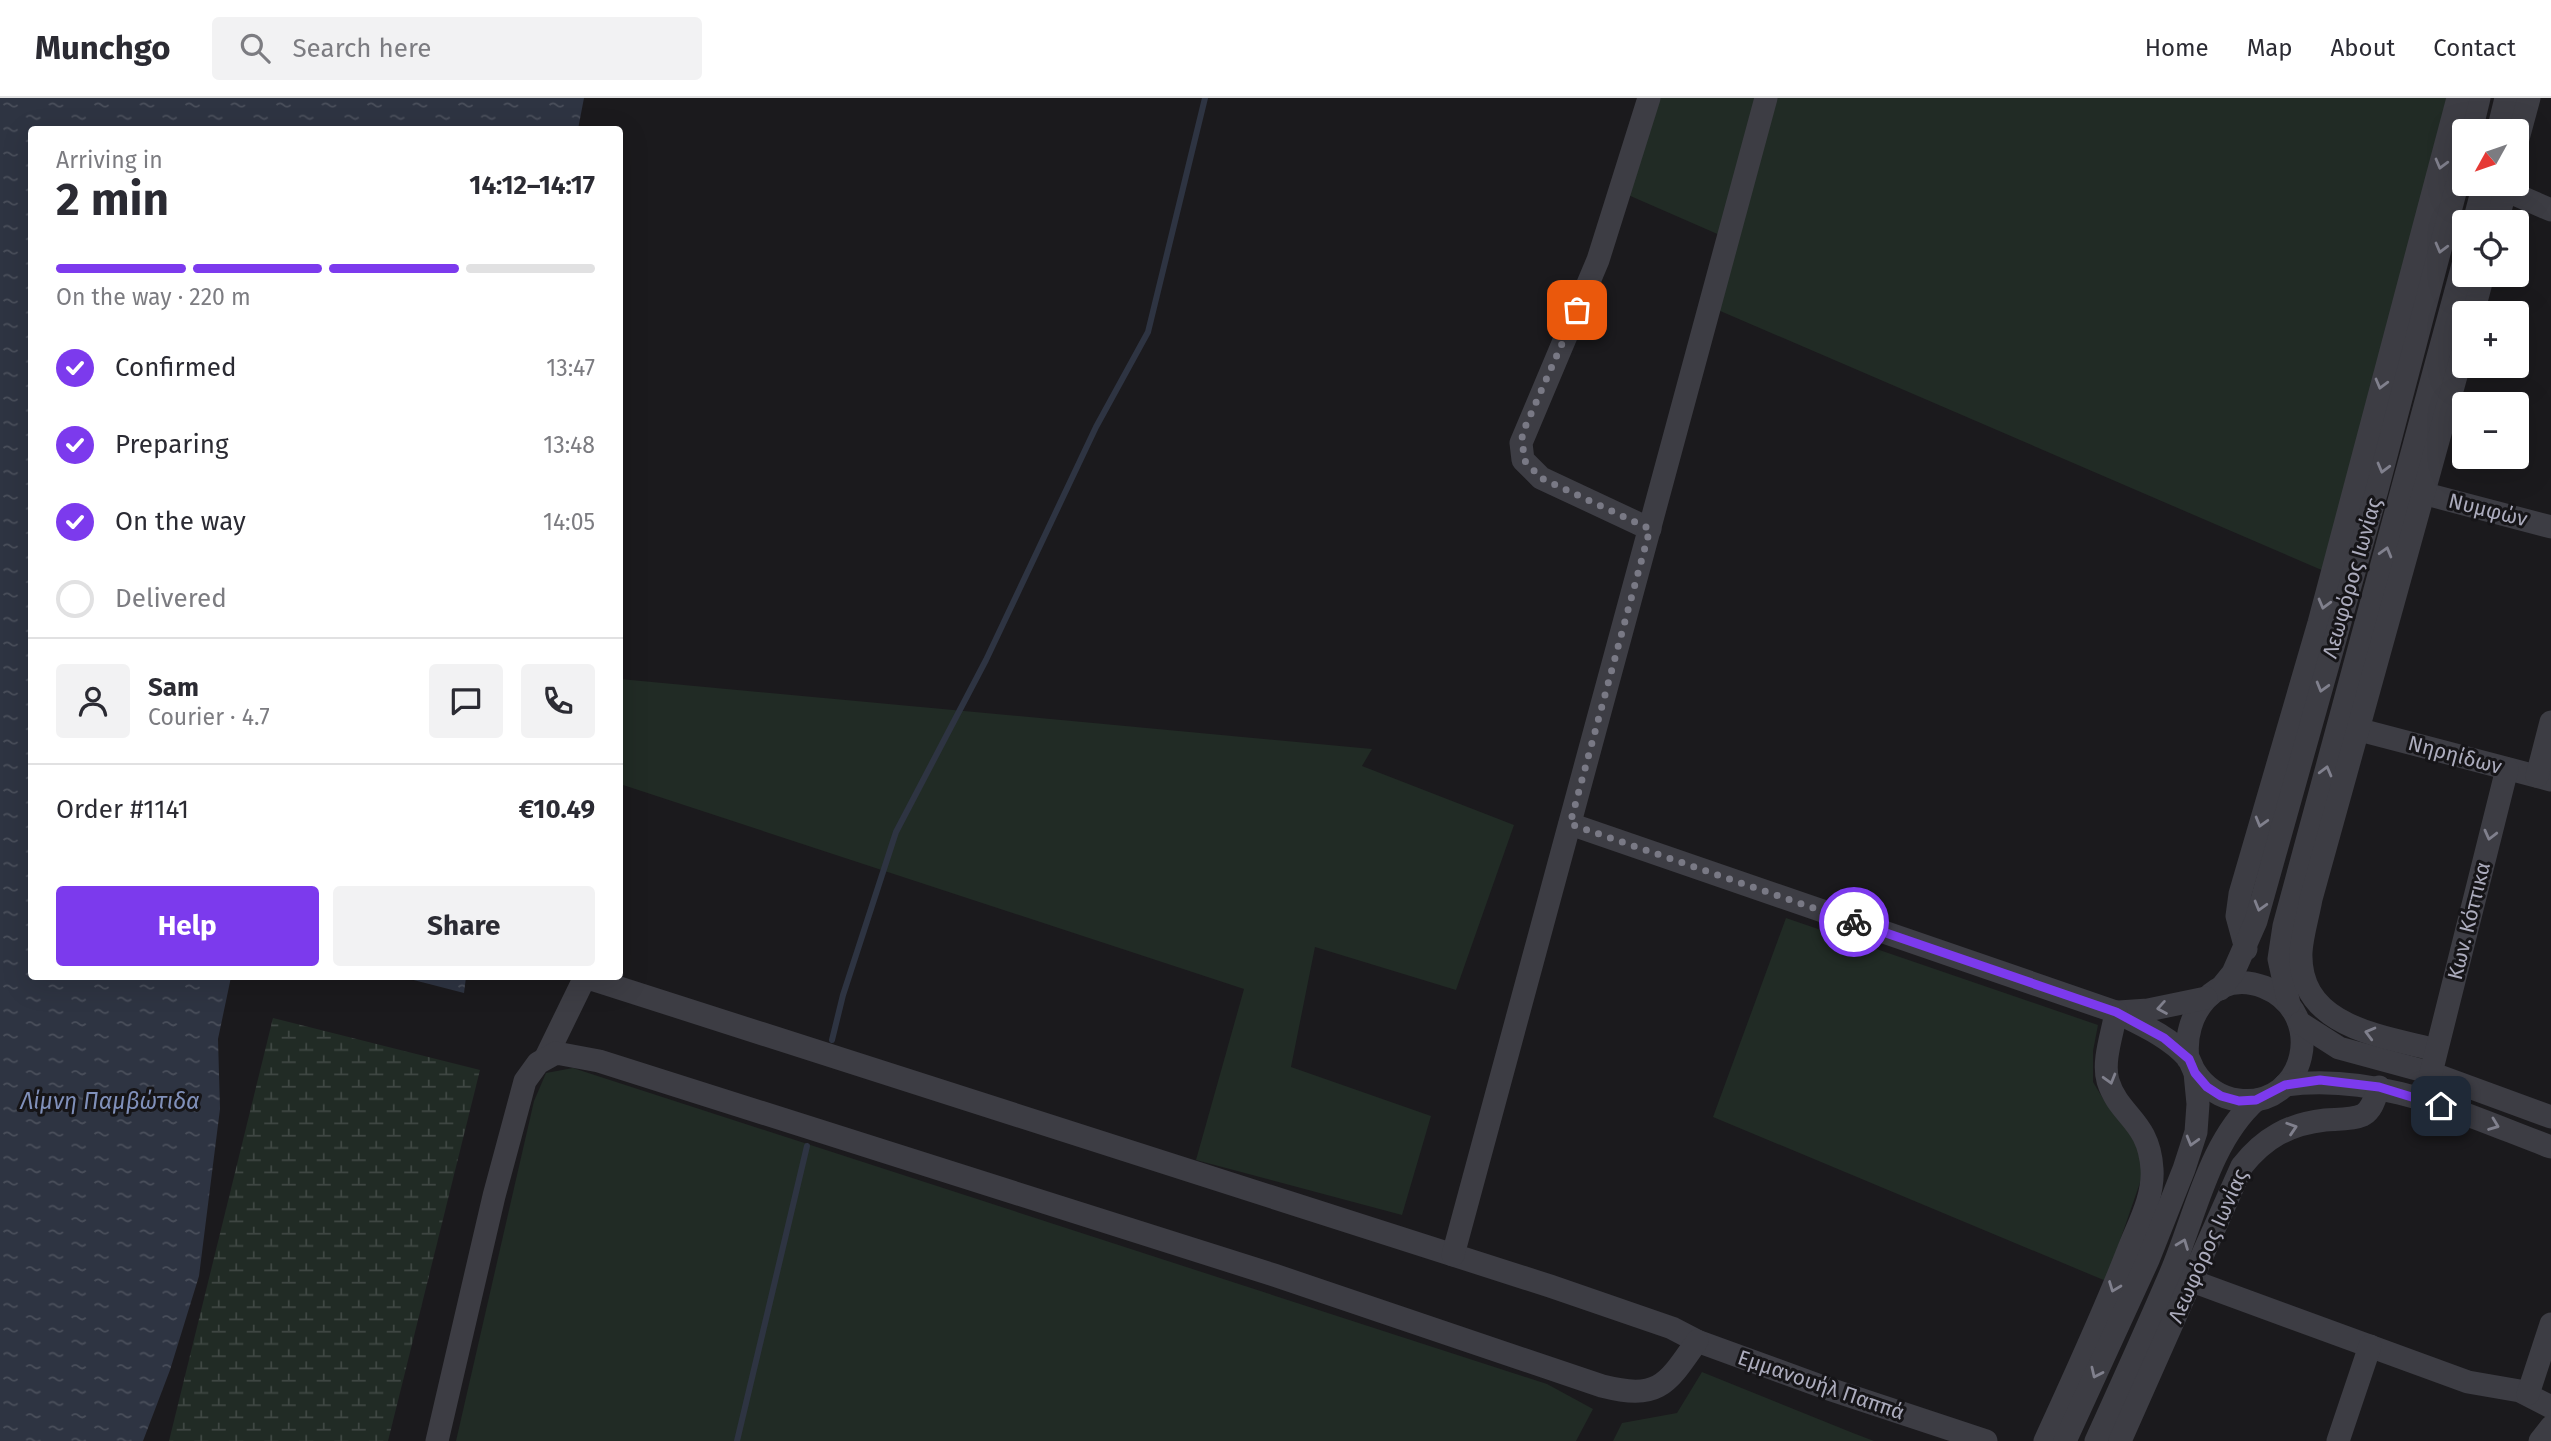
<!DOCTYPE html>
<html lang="en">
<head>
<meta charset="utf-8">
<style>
  body { margin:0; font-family:"Fira Sans",sans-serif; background:#f2f2f3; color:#2b2b33; height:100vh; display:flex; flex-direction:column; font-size:26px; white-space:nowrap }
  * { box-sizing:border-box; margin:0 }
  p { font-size:23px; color:#7c7c81 }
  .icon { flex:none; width:38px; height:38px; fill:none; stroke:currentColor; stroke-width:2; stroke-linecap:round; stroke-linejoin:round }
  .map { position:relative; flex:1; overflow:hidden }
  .drawer { position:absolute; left:28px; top:28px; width:595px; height:854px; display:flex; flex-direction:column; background:#fff; border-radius:7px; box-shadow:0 7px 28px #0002 }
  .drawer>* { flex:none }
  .needle { width:46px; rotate:230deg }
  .tools { position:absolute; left:2452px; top:21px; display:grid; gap:14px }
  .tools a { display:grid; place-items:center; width:77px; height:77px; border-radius:7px; background:#fff; box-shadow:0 7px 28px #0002; font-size:35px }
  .pin { position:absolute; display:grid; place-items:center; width:60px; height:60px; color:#fff; margin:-30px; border-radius:14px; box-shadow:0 4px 10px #0006 }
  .courier { position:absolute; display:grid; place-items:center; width:70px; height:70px; margin:-35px; border:5px solid #7c3aed; border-radius:50%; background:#fff; color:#222; box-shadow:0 2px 9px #0007 }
  .summary em { font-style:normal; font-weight:700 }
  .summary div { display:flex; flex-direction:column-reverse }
  .summary { display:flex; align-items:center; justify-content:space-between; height:119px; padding:0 28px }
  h1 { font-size:46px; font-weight:700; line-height:52px }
  .bar { display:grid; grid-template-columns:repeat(4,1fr); gap:10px 7px; align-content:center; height:84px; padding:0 28px }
  .bar i { height:9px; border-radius:5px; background:#e1e1e2 }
  .bar .active { background:#7c3aed }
  .bar p { grid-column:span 4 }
  .line { display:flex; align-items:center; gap:18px; padding:0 28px; border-top:2px solid #e1e1e2 }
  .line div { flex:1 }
  .round { display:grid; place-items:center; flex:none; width:74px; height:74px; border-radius:7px; background:#f2f2f3 }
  ol { padding:0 28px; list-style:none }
  li { display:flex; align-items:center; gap:21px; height:77px }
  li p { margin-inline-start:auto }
  li .icon { padding:7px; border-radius:50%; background:#7c3aed; color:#fff; stroke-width:4 }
  li:last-child { color:#7c7c81 }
  li i { width:38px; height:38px; border:4px solid #e1e1e2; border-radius:50% }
  .button { display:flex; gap:14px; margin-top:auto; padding:14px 28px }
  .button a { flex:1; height:80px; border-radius:7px; background:#7c3aed; color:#fff; font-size:28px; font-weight:700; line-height:80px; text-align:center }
  .button a+a { background:#f2f2f3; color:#2b2b33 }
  header { display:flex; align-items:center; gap:42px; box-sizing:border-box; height:98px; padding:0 35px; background:#fff; border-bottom:2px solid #e1e1e2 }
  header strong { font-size:33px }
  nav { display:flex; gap:38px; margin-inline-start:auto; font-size:24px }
  .search { width:490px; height:63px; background:#f2f2f3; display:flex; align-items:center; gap:18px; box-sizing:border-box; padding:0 24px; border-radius:7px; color:#7c7c81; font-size:26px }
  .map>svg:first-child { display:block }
</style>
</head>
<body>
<header>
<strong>Munchgo</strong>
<div class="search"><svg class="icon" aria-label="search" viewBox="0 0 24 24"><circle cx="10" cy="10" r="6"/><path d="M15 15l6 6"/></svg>Search here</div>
<nav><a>Home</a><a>Map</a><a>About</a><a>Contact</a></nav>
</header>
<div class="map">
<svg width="2551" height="1343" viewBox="0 0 2551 1343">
  <defs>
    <pattern id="wetland-marsh" width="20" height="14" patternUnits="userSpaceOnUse" patternTransform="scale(1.75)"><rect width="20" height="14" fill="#212b25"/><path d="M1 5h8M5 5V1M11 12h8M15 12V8" fill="none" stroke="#3f4743"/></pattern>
    <pattern id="water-ripples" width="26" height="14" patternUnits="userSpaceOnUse" patternTransform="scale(1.75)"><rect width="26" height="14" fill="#2e3442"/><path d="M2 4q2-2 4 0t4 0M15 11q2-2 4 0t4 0" fill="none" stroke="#4a4f5b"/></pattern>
  </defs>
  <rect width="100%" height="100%" fill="#1b1a1d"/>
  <g fill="#212b25">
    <polygon points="1639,0 2451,0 2324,473 1704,206 1722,138 1619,93"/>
    <polygon points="620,581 1372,651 1362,668 1514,727 1456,892 1315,849 1291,969 1431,1018 1402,1117 1196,1062 1244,891 620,686"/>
    <polygon points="1786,820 2098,927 2093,953 2093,984 2107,1007 2138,1042 2143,1076 2106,1183 1713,1019"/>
    <polygon points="573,970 1547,1286 1593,1311 1576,1343 456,1343 534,1003 546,975"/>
    <polygon points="1702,1274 1853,1335 1874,1343 1613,1343 1622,1325 1677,1315"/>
  </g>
  <polygon fill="url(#wetland-marsh)" points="273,920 480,972 388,1343 169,1343"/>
  <g fill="url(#water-ripples)">
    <polygon points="0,0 584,0 578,31 32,32 32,878 231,879 218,941 220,1011 199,1178 170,1272 143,1343 0,1343"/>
    <polygon points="402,879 466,879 464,895"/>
  </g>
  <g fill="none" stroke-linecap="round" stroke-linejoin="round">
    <g stroke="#2e3442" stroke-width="6">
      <polyline points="832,942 843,897 896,734 986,562 1096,329 1148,234 1205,0"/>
      <polyline points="737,1343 807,1048"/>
    </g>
    <g stroke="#3d3d44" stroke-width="23">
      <polyline points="1649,0 1598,162 1521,345 1523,362 1541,380 1650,431"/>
      <polyline points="2471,33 2479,0"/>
      <polyline points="2498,33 2506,0"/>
      <polyline points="2516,48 2529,0"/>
      <polyline points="2505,92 2551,112"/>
      <polyline points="2474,124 2484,86"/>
      <polyline points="2497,124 2507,86"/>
      <polyline points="2473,215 2483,177"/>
      <polyline points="2426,396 2551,429"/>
      <polyline points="2360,632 2551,682"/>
      <polyline points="2537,678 2551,624"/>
      <path d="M 1570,726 L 2116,914 C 2140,926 2170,939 2188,960 C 2191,964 2192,970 2195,974 C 2204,989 2221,1000 2238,1002 C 2306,1011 2328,915 2264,889 C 2215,870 2182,917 2188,961"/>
      <polyline points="2246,851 2237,818 2240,796 2319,525 2458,0"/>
      <polyline points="2220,891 2233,875 2256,823 2377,392 2464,60"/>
      <polyline points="2289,906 2279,861 2284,828 2464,163"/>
      <polyline points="2119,914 2148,912 2206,900"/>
      <polyline points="2300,925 2339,950 2431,975 2551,1019"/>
      <path d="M 2436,952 C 2382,938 2298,929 2301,854 C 2302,837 2308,818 2311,801 L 2464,249"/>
      <polyline points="546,959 585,879 1550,1188 1672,1230 1697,1243 1826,1290 1986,1343"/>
      <polyline points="2431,975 2507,671"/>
      <path d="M 2285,987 C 2379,974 2465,1017 2551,1049"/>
      <polyline points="1453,1157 1766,0"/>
      <polyline points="2192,1183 2468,1284 2520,1293 2551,1309"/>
      <polyline points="2528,1296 2551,1226"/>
      <path d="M 437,1343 L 494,1098 L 525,983 L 538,965 L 556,955 L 599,963 L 1274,1177 L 1602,1288 C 1658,1302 1666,1288 1697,1243"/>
      <path d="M 2045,1343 C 2074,1280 2103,1217 2128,1153 C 2138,1127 2154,1099 2152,1071 C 2149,1022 2119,1019 2108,983 C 2102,963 2113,934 2116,914"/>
      <polyline points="2065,1343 2148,1162 2184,1071 2196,1034 2198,1006 2195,975"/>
      <path d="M 2096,1343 C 2121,1288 2146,1233 2170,1177 C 2195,1120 2208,1045 2256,1002"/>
      <path d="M 2120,1343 L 2242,1068 C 2264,1040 2289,1026 2325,1022 C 2337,1021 2352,1022 2363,1017 C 2373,1011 2375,999 2379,989"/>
      <polyline points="2338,1343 2370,1248"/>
      <polyline points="2540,1343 2551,1329"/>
    </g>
  </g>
  <defs><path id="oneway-chevron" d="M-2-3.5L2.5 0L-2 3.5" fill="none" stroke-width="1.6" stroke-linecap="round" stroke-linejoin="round" transform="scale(1.75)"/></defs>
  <g stroke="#80808d">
    <use href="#oneway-chevron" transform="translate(2441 66) rotate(105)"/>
    <use href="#oneway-chevron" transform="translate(2441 150) rotate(105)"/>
    <use href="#oneway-chevron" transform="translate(2381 286) rotate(105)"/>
    <use href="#oneway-chevron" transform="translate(2383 370) rotate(105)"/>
    <use href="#oneway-chevron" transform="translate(2386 454) rotate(-74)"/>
    <use href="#oneway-chevron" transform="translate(2324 506) rotate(105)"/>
    <use href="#oneway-chevron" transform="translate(2322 589) rotate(106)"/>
    <use href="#oneway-chevron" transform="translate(2326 673) rotate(-75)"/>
    <use href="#oneway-chevron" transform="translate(2261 724) rotate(106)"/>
    <use href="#oneway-chevron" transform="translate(2490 737) rotate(104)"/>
    <use href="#oneway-chevron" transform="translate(2260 808) rotate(106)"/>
    <use href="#oneway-chevron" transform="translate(2162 910) rotate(170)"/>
    <use href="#oneway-chevron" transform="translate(2370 935) rotate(-165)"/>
    <use href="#oneway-chevron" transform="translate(2110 981) rotate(74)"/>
    <use href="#oneway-chevron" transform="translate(2494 1027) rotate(21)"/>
    <use href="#oneway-chevron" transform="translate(2292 1030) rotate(-18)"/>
    <use href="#oneway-chevron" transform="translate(2192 1043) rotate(106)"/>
    <use href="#oneway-chevron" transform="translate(2183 1146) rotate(-69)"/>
    <use href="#oneway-chevron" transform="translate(2114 1189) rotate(111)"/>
    <use href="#oneway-chevron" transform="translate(2096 1275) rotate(115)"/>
  </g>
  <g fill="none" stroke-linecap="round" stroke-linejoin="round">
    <polyline stroke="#797985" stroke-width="7" stroke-dasharray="0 12.6" points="1577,212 1522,336 1524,362 1541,380 1650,431 1570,726 1854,824"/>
    <polyline stroke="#7c3aed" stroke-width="9" points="1854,824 2116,914 2164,940 2189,961 2195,975 2207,989 2221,998 2239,1003 2256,1002 2285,987 2320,982 2379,989 2441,1008"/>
  </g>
  <g text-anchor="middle" stroke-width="6" stroke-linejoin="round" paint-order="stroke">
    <g font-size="21" fill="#acacbd" stroke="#161518">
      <text transform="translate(2488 412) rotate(14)" y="7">Νυμφών</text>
      <text transform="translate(2352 480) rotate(-74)" y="7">Λεωφόρος Ιωνίας</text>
      <text transform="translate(2455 657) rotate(15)" y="7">Νηρηίδων</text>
      <text transform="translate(2469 823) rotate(-76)" y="7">Κων. Κόττικα</text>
      <text transform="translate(2208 1148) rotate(-66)" y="7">Λεωφόρος Ιωνίας</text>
      <text transform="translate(1821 1287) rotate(19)" y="7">Εμμανουήλ Παππά</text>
    </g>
    <g font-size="23" font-style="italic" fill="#8090ba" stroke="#161518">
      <text x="110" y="1011">Λίμνη Παμβώτιδα</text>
    </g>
  </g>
</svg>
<div class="tools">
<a><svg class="needle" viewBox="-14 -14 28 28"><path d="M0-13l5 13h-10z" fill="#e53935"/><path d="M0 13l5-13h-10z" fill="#7c7c81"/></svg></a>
<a><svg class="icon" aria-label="locate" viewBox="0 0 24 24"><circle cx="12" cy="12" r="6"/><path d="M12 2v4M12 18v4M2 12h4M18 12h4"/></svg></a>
<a>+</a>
<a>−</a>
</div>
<div class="pin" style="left:1577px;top:212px;background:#ea580c"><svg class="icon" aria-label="bag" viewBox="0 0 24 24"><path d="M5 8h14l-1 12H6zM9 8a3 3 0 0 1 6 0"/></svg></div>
<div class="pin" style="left:2441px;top:1008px;background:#1f2937"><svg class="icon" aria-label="home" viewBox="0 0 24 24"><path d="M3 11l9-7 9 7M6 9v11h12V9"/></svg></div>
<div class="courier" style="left:1854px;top:824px"><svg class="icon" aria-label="bike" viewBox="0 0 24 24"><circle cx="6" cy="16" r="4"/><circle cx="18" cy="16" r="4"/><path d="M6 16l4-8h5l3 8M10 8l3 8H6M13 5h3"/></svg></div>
<section class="drawer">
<div class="summary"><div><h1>2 min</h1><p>Arriving in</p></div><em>14:12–14:17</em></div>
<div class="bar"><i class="active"></i><i class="active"></i><i class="active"></i><i></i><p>On the way · 220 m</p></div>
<ol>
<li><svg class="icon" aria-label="check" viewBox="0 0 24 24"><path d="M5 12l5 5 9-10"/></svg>Confirmed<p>13:47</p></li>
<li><svg class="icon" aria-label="check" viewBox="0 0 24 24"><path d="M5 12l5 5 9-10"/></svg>Preparing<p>13:48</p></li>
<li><svg class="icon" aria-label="check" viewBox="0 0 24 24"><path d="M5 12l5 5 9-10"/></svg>On the way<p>14:05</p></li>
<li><i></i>Delivered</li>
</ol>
<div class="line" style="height:126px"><a class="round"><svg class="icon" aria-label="person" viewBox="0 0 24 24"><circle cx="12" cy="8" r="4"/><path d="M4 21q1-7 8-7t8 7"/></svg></a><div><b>Sam</b><p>Courier · 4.7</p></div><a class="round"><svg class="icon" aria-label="chat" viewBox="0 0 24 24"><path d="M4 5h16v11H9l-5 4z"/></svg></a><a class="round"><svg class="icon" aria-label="phone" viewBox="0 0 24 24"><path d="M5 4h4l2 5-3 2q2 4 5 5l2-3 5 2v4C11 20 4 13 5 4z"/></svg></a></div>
<div class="line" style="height:91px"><div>Order #1141</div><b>€10.49</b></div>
<div class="button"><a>Help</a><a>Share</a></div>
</section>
</div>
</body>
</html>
